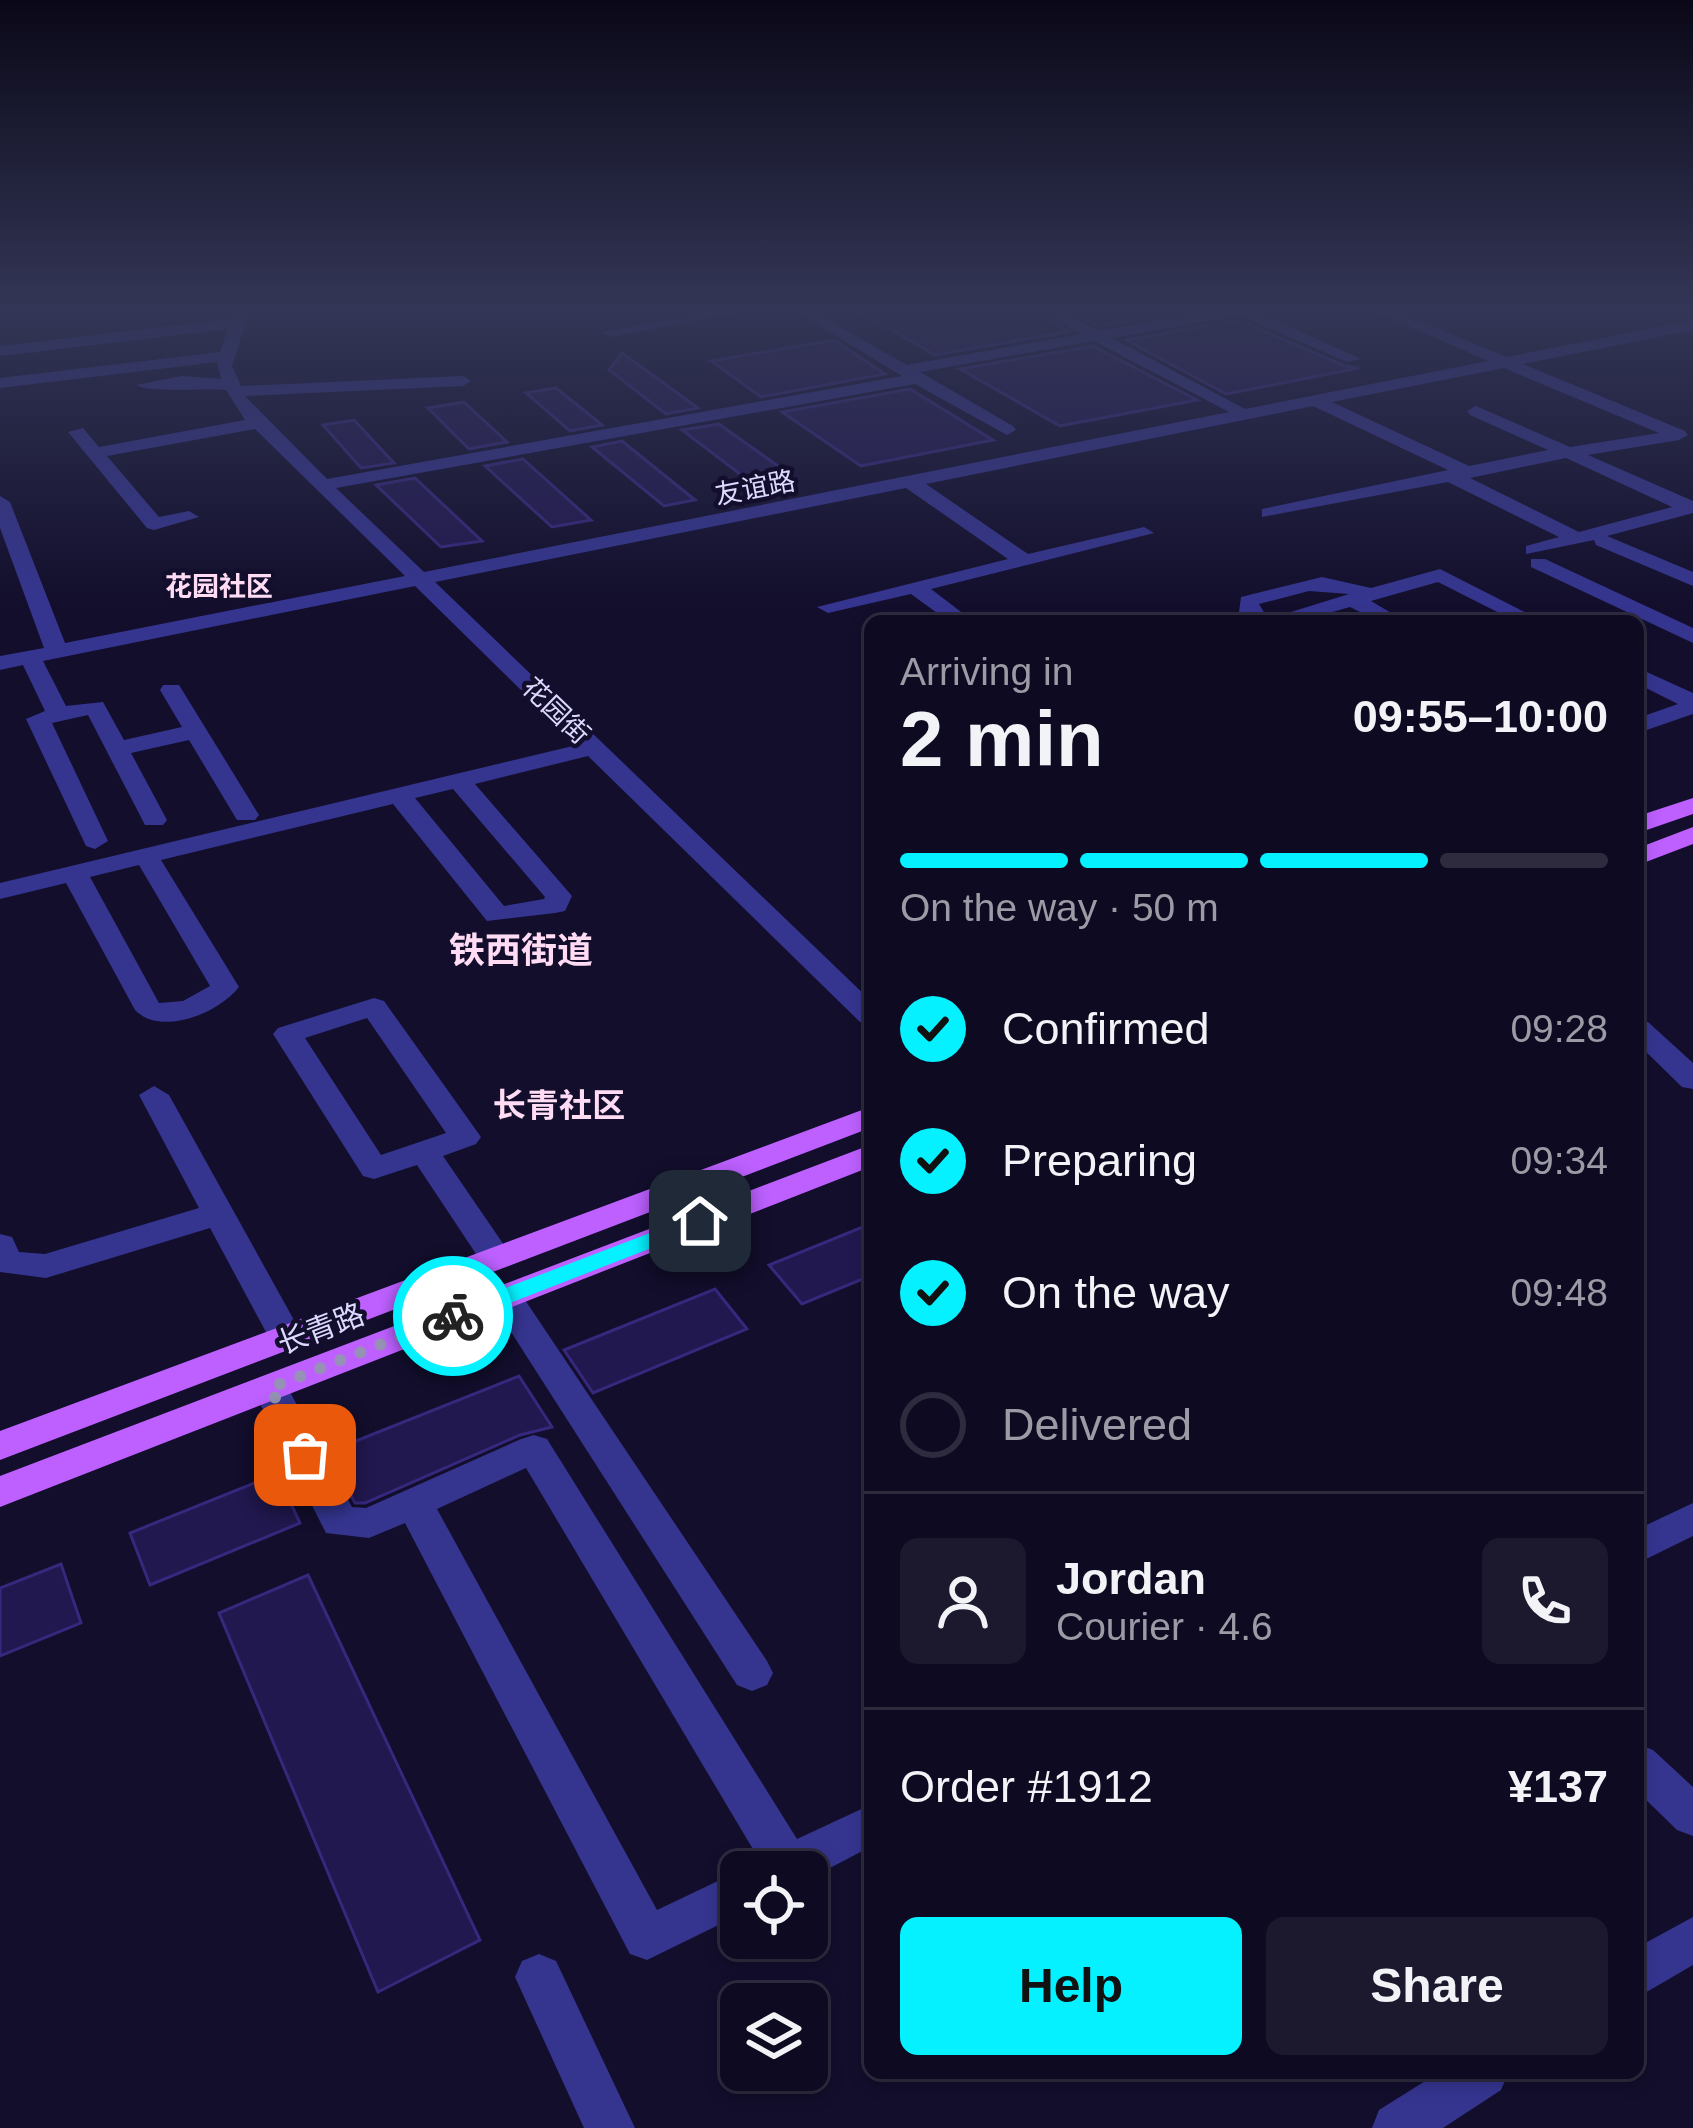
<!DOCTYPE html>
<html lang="en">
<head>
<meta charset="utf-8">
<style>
  body { margin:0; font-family:Arial,"Noto Sans SC",sans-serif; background:#1c182e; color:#f1f3f6; height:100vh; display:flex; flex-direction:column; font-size:45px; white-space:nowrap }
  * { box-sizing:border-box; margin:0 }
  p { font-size:39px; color:#9b9aa5 }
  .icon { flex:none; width:66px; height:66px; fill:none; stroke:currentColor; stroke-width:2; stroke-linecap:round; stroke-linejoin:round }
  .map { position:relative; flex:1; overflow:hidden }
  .sheet { position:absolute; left:864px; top:615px; width:780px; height:1464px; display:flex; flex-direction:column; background:#0e0a21; border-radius:18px; box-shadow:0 6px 18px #0003,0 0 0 3px #2e2b3f }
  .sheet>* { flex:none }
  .controls { position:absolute; left:720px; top:1851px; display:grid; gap:24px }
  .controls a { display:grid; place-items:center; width:108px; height:108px; border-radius:18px; background:#0e0a21; box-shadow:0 6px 18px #0003,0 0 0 3px #2e2b3f; font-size:60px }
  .pin { position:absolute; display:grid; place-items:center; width:102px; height:102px; color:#fff; margin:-51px; border-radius:24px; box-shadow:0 6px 18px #0006 }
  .courier { position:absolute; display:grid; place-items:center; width:120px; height:120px; margin:-60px; border:9px solid #05f1ff; border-radius:50%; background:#fff; color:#222; box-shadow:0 3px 15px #0007 }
  .overview em { font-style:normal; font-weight:700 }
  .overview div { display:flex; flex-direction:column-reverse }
  .overview { display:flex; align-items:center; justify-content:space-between; height:204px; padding:0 36px }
  h1 { font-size:78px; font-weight:700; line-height:90px }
  .bar { display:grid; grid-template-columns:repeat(4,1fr); gap:18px 12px; align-content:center; height:144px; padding:0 36px }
  .bar i { height:15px; border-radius:9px; background:#2e2b3f }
  .bar .current { background:#05f1ff }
  .bar p { grid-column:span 4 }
  .line { display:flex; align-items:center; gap:30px; padding:0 36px; border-top:3px solid #2e2b3f }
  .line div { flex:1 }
  .round { display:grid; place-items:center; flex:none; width:126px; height:126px; border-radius:18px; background:#1c182e }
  ol { padding:0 36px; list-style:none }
  li { display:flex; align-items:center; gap:36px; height:132px }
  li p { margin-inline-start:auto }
  li .icon { padding:12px; border-radius:50%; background:#05f1ff; color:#111; stroke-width:4 }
  li:last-child { color:#9b9aa5 }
  li i { width:66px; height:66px; border:6px solid #2e2b3f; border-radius:50% }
  .button { display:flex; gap:24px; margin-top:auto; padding:24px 36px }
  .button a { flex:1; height:138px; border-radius:18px; background:#05f1ff; color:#111; font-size:48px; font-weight:700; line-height:138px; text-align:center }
  .button a+a { background:#1c182e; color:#f1f3f6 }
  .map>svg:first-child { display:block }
</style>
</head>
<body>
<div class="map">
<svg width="1693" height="2128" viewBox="0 0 1693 2128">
  <rect width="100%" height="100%" fill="#120e2c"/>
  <g fill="#21184f" stroke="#35287d" stroke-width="3">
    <polygon points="856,309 1034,309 1068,332 935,355"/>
    <polygon points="1065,309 1200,309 1099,326"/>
    <polygon points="1238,320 1345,366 1359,368 1226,394 1126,340"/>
    <polygon points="834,340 885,374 761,397 711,361"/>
    <polygon points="1093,346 1197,400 1060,426 960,369"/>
    <polygon points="622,353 698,408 666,414 609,370"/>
    <polygon points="556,388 596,420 602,425 570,431 526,393"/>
    <polygon points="910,389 993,440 861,466 782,412"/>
    <polygon points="464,402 507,442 469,449 428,408"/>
    <polygon points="354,420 394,463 361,468 323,425"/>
    <polygon points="719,424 796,479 757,487 682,430"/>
    <polygon points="622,441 695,500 664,506 592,447"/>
    <polygon points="523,459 591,520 552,527 485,466"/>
    <polygon points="415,478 482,541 441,547 376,485"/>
    <polygon points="870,1224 870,1276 802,1304 769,1265"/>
    <polygon points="715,1289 747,1329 593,1393 564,1350"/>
    <polygon points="519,1376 552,1427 520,1435 365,1503 355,1503 328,1452"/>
    <polygon points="277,1474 300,1523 150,1585 130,1533"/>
    <polygon points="61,1564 81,1623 0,1656 0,1588"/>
    <polygon points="308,1575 480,1940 378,1992 219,1613"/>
  </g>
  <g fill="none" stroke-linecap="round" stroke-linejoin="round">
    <g fill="#353590" fill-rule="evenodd">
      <path d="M 235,309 L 250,309 L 232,366 L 241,386 L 463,376 L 471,381 L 463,386 L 245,396 L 327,479 L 902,376 L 792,309 L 809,309 L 907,365 L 1081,334 L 1038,309 L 1056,309 L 1098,331 L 1224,309 L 1250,309 L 1361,359 L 1347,362 L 1239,315 L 1112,338 L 1245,409 L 1488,361 L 1371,309 L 1390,309 L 1507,357 L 1693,320 L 1693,330 L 1523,364 L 1685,431 L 1688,435 L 1679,440 L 1588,455 L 1693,501 L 1693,513 L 1607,536 L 1693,572 L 1693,586 L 1596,545 L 1594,540 L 1526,554 L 1526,546 L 1559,537 L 1448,482 L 1262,517 L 1262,509 L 1448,470 L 1313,406 L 926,484 L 1028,554 L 1144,527 L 1154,533 L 931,589 L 973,621 L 948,621 L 911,594 L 828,613 L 817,607 L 1008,559 L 906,488 L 435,582 L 870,1000 L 870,1025 L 860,1022 L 588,756 L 475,784 L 572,896 L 565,911 L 555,913 L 487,921 L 393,804 L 161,860 L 239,987 C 219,1013 161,1037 135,1010 L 66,883 L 0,899 L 0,883 L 577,745 L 415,586 L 43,661 L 66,706 L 103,702 L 124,740 L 182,727 L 160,690 L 163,685 L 179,685 L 259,815 L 255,820 L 237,820 L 189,740 L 131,753 L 167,820 L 163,825 L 145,825 L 88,715 L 52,723 L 108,841 L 95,849 L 86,846 L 26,719 L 45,711 L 23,665 L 0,670 L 0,656 L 44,648 L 0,528 L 0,496 L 10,502 L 65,643 L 405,576 L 255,429 L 107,456 L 159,517 L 189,511 L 199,517 L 154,530 L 147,528 L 68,432 L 83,428 L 99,447 L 245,420 L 226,390 C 204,388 149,393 136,385 L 182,376 L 221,379 L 217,362 L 0,388 L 0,378 L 220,352 L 228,329 L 0,356 L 0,346 L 231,319 ZM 1094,341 L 1229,412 L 424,572 L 336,488 L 915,384 L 1007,435 L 1016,430 L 1013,426 L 920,372 ZM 1504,368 L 1659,433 L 1570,447 L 1476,406 L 1467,411 L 1470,415 L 1548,450 L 1469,466 L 1332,402 ZM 1566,458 L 1672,507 L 1579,532 L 1470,478 ZM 453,789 L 545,897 L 544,899 L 504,906 L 415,798 ZM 139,865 L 210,986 L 183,1001 L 159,1003 L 90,877 Z"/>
      <polygon points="722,309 755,309 610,337 602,332"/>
      <polygon points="1531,559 1545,559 1693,628 1693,643 1531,567"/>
      <path d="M 1440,569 L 1542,621 L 1515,621 L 1438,582 L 1371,601 L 1405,621 L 1378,621 L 1350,607 L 1301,621 L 1247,621 L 1239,612 L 1241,597 L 1322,577 L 1371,588 ZM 1309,591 L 1349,594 L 1268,619 L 1259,604 Z"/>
      <polygon points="1638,668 1693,693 1693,714 1638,733 1638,718 1678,704 1638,684"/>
      <path d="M 374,998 L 384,1001 L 481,1137 L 476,1144 L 443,1156 L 513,1258 L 508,1266 L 484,1266 L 417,1165 L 374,1179 L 363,1176 L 273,1034 L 278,1028 ZM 367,1018 L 446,1133 L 381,1155 L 305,1038 Z"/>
      <polygon points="1638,1019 1648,1022 1693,1063 1693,1089 1682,1087 1638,1044"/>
      <polygon points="154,1086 169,1095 304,1338 298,1347 286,1351 274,1347 210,1228 46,1278 0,1272 0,1234 12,1237 19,1252 45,1254 199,1208 139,1095"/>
      <polygon points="505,1284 517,1288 767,1661 773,1673 767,1685 752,1691 737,1685 488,1296 493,1288"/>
      <polygon points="270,1375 283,1379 352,1507 366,1508 521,1439 534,1435 547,1439 797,1839 870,1805 870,1847 807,1880 807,1872 755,1872 760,1861 526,1468 437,1509 657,1910 741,1870 747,1872 741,1872 741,1914 647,1960 630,1954 405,1523 369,1538 326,1533 252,1388 257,1379"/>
      <polygon points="1693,1503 1693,1536 1638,1563 1638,1529"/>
      <polygon points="1638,1744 1653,1750 1693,1787 1693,1836 1677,1830 1638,1792"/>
      <polygon points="1693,1917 1693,1965 1638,1997 1638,1947"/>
      <polygon points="539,1954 556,1961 635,2128 584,2128 515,1977 522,1961"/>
      <polygon points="1438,2073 1508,2073 1501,2090 1443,2128 1372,2128 1379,2110"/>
    </g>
    <g fill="#bd60ff" fill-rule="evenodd">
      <polygon points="1693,798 1693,814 1638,833 1638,816"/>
      <polygon points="1693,827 1693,844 1638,865 1638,848"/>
      <polygon points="870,1107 870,1128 0,1460 0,1431"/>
      <polygon points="870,1145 870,1167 0,1507 0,1476"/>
    </g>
  </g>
  <linearGradient id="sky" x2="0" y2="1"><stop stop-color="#0a0818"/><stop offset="0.51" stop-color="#333656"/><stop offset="1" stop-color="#333656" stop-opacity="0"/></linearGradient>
  <rect width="1693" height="606" fill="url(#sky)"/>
  <polygon fill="#05f1ff" points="700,1214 708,1216 708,1226 461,1322 445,1322 442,1316 445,1311"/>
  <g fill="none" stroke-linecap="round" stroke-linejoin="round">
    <polyline stroke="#9592b5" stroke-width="12" stroke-dasharray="0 21.6" points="305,1455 270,1388 453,1316"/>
  </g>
  <g text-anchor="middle" stroke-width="9" stroke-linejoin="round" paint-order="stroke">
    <g font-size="27" fill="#dcd9ff" stroke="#120e2c">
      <text transform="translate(755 488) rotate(-11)" y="9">友谊路</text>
      <text transform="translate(556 711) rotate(44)" y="9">花园街</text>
    </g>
    <g font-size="27" font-weight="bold" fill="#ffdbf4" stroke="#120e2c">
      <text x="219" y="596">花园社区</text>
    </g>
    <g font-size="30" fill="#dcd9ff" stroke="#120e2c">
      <text transform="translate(321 1329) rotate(-21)" y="10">长青路</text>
    </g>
    <g font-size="33" font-weight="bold" fill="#ffdbf4" stroke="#120e2c">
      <text x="559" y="1117">长青社区</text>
    </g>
    <g font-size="36" font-weight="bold" fill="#ffdbf4" stroke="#120e2c">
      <text x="521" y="963">铁西街道</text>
    </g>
  </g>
</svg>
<div class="controls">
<a><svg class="icon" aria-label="locate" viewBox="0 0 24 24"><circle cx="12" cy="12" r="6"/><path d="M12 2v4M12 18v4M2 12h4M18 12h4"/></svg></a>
<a><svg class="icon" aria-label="layers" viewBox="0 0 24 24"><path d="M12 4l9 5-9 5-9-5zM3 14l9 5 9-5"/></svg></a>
</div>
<div class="pin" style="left:305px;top:1455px;background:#ea580c"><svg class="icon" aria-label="bag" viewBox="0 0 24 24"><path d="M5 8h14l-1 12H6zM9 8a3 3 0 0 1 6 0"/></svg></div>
<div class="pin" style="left:700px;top:1221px;background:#1f2937"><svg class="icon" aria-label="home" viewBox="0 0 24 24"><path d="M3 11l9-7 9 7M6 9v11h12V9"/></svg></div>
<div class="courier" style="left:453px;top:1316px"><svg class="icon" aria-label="bike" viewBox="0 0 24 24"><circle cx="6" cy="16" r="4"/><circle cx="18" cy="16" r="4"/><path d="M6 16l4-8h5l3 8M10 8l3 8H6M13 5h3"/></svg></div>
<section class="sheet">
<div class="overview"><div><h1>2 min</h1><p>Arriving in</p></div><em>09:55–10:00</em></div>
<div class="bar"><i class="current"></i><i class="current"></i><i class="current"></i><i></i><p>On the way · 50 m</p></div>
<ol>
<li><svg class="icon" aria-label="check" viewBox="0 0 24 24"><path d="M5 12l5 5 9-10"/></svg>Confirmed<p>09:28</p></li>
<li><svg class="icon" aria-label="check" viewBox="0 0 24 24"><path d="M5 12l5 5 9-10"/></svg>Preparing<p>09:34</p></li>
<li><svg class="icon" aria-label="check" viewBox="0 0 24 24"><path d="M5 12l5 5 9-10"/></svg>On the way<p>09:48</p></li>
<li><i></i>Delivered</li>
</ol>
<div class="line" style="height:216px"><a class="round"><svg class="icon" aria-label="person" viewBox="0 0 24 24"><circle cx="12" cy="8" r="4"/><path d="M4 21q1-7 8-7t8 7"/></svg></a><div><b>Jordan</b><p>Courier · 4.6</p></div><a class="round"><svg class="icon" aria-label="phone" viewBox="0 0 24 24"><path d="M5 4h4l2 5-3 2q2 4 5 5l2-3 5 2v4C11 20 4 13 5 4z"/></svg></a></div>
<div class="line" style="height:156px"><div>Order #1912</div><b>¥137</b></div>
<div class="button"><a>Help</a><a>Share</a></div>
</section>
</div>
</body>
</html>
